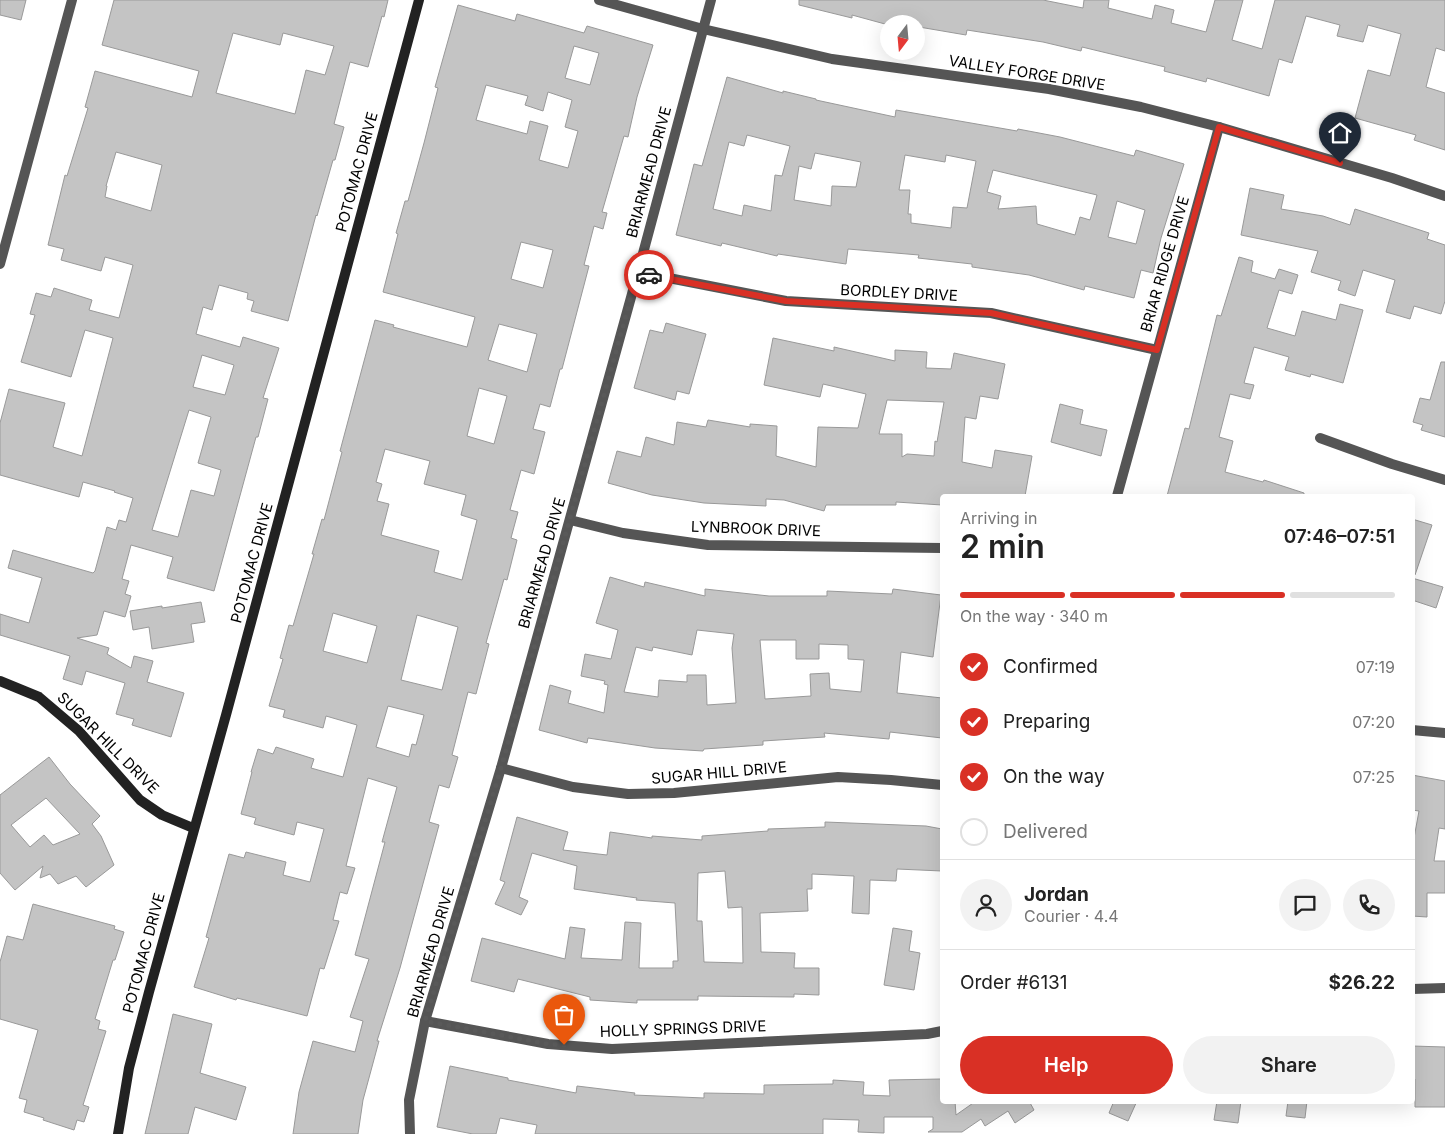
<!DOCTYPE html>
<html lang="en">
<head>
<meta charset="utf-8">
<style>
  body { margin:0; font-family:Inter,sans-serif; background:#f2f2f2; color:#222; height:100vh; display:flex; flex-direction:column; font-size:19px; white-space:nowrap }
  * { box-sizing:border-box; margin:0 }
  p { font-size:16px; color:#767676 }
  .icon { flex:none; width:28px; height:28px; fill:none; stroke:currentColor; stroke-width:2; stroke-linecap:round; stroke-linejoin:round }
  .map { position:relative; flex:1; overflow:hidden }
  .side { position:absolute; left:940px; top:494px; width:475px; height:610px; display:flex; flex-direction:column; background:#fff; border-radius:5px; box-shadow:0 5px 20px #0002 }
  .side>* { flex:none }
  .needle { width:32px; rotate:196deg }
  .controls { position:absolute; left:880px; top:15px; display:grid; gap:10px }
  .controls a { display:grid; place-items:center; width:45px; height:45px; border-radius:50%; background:#fff; box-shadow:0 5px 20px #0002; font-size:25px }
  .pin { position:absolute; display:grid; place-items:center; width:42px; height:42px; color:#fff; margin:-51px -21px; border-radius:50% 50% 50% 0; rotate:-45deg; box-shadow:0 0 5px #0007 }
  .pin .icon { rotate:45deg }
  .courier { position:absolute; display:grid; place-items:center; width:50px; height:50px; margin:-25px; border:4px solid #d93025; border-radius:50%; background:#fff; color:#222; box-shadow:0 1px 6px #0007 }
  .head em { font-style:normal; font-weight:600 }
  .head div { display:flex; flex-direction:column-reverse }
  .head { display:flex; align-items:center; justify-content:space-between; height:85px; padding:0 20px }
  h1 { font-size:32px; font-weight:600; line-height:38px }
  .bar { display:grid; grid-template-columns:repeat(4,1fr); gap:8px 5px; align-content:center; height:60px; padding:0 20px }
  .bar i { height:6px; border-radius:4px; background:#e0e0e0 }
  .bar .selected { background:#d93025 }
  .bar p { grid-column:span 4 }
  .line { display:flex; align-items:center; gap:12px; padding:0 20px; border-top:1px solid #e0e0e0 }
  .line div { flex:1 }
  .round { display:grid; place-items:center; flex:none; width:52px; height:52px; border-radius:26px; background:#f2f2f2 }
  ol { padding:0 20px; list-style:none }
  li { display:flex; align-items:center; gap:15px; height:55px }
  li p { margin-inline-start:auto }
  li .icon { padding:5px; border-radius:50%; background:#d93025; color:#fff; stroke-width:4 }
  li:last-child { color:#767676 }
  li i { width:28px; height:28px; border:2px solid #e0e0e0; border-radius:50% }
  .cta { display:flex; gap:10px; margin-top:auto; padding:10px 20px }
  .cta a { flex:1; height:58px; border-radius:30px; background:#d93025; color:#fff; font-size:20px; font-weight:600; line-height:58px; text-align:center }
  .cta a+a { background:#f2f2f2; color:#222 }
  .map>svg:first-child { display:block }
</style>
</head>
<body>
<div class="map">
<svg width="1445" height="1134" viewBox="0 0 1445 1134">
  <rect width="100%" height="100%" fill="#fff"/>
  <g fill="#c4c4c4" stroke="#999" fill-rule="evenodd">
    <polygon points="0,0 26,0 21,20 0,15"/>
    <path d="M 114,0 L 388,0 L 384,17 L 382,16 L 368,67 L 350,62 L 334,124 L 344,127 L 335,160 L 333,160 L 317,216 L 316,215 L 288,321 L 251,311 L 254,301 L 247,299 L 248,293 L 219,285 L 212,310 L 203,307 L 196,334 L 240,347 L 243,337 L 279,348 L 263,398 L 268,399 L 258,437 L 256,437 L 214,591 L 167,578 L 173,557 L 131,545 L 122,579 L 129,581 L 125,594 L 131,596 L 125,617 L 104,611 L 97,635 L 77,638 L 109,648 L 107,654 L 131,668 L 134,656 L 153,661 L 147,682 L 184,693 L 171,737 L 132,725 L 134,719 L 116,714 L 125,683 L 86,671 L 82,685 L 63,679 L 70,656 L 0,635 L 0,614 L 29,623 L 42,578 L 8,568 L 13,550 L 93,573 L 95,571 L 107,527 L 116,530 L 119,520 L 126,522 L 133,498 L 114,492 L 115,491 L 83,482 L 79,497 L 0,475 L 0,423 L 9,389 L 65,403 L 53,447 L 82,456 L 113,338 L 85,330 L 71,377 L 21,362 L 35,315 L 30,314 L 36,293 L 51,297 L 54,288 L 92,300 L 89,310 L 119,318 L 133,265 L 105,257 L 101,271 L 61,260 L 64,249 L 48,245 L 65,175 L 67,176 L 88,108 L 85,107 L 95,71 L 192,97 L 199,71 L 102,45 ZM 233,33 L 280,45 L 283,33 L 334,46 L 325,75 L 306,70 L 295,114 L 216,93 ZM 116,152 L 162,165 L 151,211 L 105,197 L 107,186 L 106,186 ZM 202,355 L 234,365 L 225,395 L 193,387 ZM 189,410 L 211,417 L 198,463 L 221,470 L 214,496 L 191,490 L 178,537 L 152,530 Z"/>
    <polygon points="799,0 1043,0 1083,8 1084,0 1109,0 1108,8 1152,19 1155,5 1174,10 1171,23 1206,32 1215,0 1243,0 1232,40 1262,49 1275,0 1445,0 1445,51 1436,48 1426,87 1445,93 1445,150 1414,140 1416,135 1355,118 1368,70 1390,76 1401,34 1368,25 1363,42 1337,36 1340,25 1306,16 1292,63 1279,59 1269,96 1207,78 1206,82 1164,71 1165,67 1082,47 1081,51 1043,42 967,30 966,35 919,27 920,24 885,24 852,15 852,18 799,5"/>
    <path d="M 458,5 L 515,21 L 517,14 L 584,33 L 587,26 L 653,45 L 637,97 L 628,137 L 624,136 L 602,212 L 607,213 L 603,229 L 594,226 L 584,265 L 589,266 L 562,369 L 560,369 L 550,407 L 540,404 L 533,429 L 545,432 L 534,474 L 521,470 L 510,510 L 518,512 L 511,538 L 517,540 L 507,580 L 504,579 L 486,643 L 489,644 L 476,694 L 468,692 L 452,755 L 458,757 L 449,788 L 439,785 L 429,822 L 439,825 L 400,968 L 377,1041 L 379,1041 L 363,1100 L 358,1134 L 293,1134 L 299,1092 L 313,1041 L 355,1052 L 363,1021 L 350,1017 L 369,959 L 355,955 L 385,842 L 382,842 L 397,787 L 368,778 L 346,866 L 355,868 L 347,894 L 340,892 L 333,920 L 339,921 L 324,969 L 320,968 L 307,1016 L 237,998 L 236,1000 L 194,987 L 209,938 L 206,937 L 229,854 L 244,858 L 246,852 L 286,862 L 283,875 L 310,882 L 324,829 L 297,822 L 294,835 L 254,824 L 256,818 L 241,814 L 252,772 L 251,772 L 258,749 L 273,754 L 276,747 L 314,759 L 311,768 L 343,777 L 357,725 L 326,716 L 323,728 L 283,717 L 285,710 L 269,706 L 283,659 L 280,658 L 289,625 L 293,626 L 314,554 L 312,554 L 322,519 L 324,520 L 342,452 L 340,451 L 375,320 L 394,325 L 393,327 L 467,347 L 475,317 L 383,292 L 398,234 L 396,233 L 405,201 L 408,201 L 424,143 L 438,88 L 435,87 ZM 574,46 L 599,53 L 590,85 L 565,78 ZM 486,85 L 528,96 L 525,105 L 543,111 L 548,92 L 572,100 L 565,127 L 578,131 L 568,168 L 539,160 L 548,126 L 530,121 L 527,134 L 476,120 ZM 521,242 L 553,250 L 543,288 L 511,279 ZM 499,324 L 537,334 L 527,372 L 488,360 ZM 479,388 L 507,396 L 494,444 L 467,436 ZM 385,449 L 430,461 L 424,484 L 466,495 L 461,515 L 477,520 L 462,580 L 434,572 L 439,551 L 381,535 L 389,504 L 377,501 L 382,484 L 376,482 ZM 333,613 L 377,626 L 367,663 L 323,651 ZM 417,615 L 458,627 L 442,690 L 401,680 ZM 388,706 L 424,715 L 416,745 L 412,744 L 409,757 L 376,747 Z"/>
    <path d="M 727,77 L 783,93 L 783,91 L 816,99 L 816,100 L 895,117 L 896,110 L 1017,131 L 1018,129 L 1060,137 L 1134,156 L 1136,150 L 1184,164 L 1161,238 L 1153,273 L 1141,270 L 1134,298 L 1085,286 L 1084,290 L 1029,275 L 972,267 L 972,264 L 918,258 L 919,255 L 848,249 L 846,264 L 778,254 L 777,256 L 722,243 L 721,246 L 676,235 L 694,164 L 702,166 ZM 747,135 L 790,146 L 782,176 L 775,175 L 771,211 L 744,205 L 742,216 L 713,209 L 729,142 L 744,146 ZM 815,153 L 861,162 L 856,187 L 832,186 L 831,206 L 794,200 L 799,166 L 811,169 ZM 905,155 L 945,162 L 946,155 L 976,161 L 967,208 L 953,207 L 951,228 L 911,223 L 911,214 L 908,214 L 910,190 L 899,190 ZM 993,170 L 1097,195 L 1090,220 L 1080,217 L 1075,235 L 1037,224 L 1036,206 L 998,209 L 1001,196 L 987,192 ZM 1117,201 L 1145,210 L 1136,244 L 1108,237 Z"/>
    <polygon points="1250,188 1284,195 1281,209 1323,216 1350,225 1355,209 1429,233 1427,239 1445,245 1445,301 1441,314 1414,306 1410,319 1386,312 1395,280 1363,270 1355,296 1338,290 1341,281 1311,272 1318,251 1241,235"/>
    <polygon points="1239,257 1253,261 1251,272 1275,279 1279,269 1298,275 1292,294 1279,290 1267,328 1295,336 1302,311 1336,320 1340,304 1363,310 1343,383 1311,374 1310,377 1285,370 1289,357 1254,347 1244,383 1254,385 1250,399 1230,394 1219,437 1233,441 1225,472 1263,482 1264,480 1304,493 1304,496 1167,496 1185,428 1189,429 1217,315 1221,316"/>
    <polygon points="666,323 706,334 689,394 677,391 675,400 634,388 650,330 663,333"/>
    <path d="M 773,338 L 834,351 L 834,347 L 895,361 L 895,350 L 927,352 L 926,368 L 951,369 L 954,353 L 1005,364 L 998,399 L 980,396 L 976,419 L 965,417 L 962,462 L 992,468 L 995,450 L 1032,456 L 1025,496 L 942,496 L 942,505 L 896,502 L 896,505 L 826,505 L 824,511 L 784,500 L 766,499 L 766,506 L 704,503 L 652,495 L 608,483 L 617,451 L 641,457 L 646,437 L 674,445 L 677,422 L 706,427 L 708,420 L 750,427 L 750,424 L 777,426 L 776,456 L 816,467 L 818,427 L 858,428 L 866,394 L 823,384 L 820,397 L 764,385 ZM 887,400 L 944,402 L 937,442 L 935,441 L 934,456 L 907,454 L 902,457 L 902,434 L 879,434 Z"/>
    <polygon points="1441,362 1445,362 1445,437 1421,430 1423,425 1413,422 1420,398 1430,400"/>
    <polygon points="1060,404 1083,410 1080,424 1107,430 1101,456 1051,442"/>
    <polygon points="1412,519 1432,525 1415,575 1412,575"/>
    <path d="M 610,577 L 644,587 L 645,582 L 705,596 L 705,589 L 769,596 L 827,596 L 827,591 L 892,594 L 893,589 L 941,595 L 933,657 L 901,652 L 897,693 L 942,698 L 942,738 L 890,732 L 889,739 L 824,733 L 825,737 L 763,741 L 763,745 L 704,749 L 703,751 L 655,748 L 588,738 L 587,743 L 539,730 L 550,685 L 571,691 L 568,703 L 604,713 L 608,685 L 604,684 L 605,681 L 581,676 L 585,654 L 611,659 L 618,630 L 596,623 ZM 697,630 L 734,634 L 732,648 L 736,703 L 707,705 L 706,675 L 687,675 L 687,682 L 659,680 L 658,697 L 624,692 L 636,647 L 652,651 L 653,647 L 692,655 ZM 760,640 L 796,640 L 796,659 L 819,659 L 819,644 L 848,645 L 848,659 L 864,660 L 861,692 L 830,689 L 829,673 L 810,674 L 811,696 L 765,699 Z"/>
    <polygon points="1412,578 1443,587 1436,608 1412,600"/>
    <polygon points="201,602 205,622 191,624 194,642 152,649 149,627 133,630 130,611 162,606 162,608"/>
    <path d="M 49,757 L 70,784 L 100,816 L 92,824 L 101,836 L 114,865 L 86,887 L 76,876 L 58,884 L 50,874 L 40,878 L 43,866 L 15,890 L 0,873 L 0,795 ZM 46,798 L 80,834 L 53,845 L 44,835 L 30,847 L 11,825 Z"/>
    <polygon points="1412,775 1445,781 1445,829 1439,828 1434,861 1445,861 1445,893 1427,893 1427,917 1412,916 1412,849 1419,811 1412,810"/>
    <path d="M 517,817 L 568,832 L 563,850 L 607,855 L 610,832 L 652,838 L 652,836 L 702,840 L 702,836 L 768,831 L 768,829 L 825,827 L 825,822 L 926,826 L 942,829 L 942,871 L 897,869 L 896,881 L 870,880 L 869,914 L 852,913 L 854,876 L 812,874 L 812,889 L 807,889 L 808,911 L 760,913 L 761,952 L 795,953 L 794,968 L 819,968 L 819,995 L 794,994 L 794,997 L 698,996 L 698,1000 L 637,1000 L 637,1003 L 590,1000 L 590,997 L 518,979 L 514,992 L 471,981 L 482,938 L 565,959 L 570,927 L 585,929 L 581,958 L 622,960 L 625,922 L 641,923 L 639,968 L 673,968 L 673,961 L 678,961 L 675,903 L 636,900 L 637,898 L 574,889 L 577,866 L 532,853 L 519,897 L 528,901 L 521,915 L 495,904 L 505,882 L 500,880 ZM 725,871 L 728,908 L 742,907 L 743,963 L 704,962 L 702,921 L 697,921 L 698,873 Z"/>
    <polygon points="33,904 115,926 114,929 124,932 115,960 113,960 95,1019 100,1021 98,1029 106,1031 83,1105 89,1107 84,1122 77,1120 74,1130 43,1120 44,1118 24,1112 27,1100 19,1098 38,1030 0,1019 0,962 7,936 23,940"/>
    <polygon points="893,928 912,931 909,951 920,953 914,990 884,985"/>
    <polygon points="173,1014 212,1024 200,1073 246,1087 236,1120 195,1107 188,1134 145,1134"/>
    <polygon points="1412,1046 1445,1047 1445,1107 1415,1107 1415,1079 1412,1079"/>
    <polygon points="450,1066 508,1078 508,1080 576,1093 577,1086 635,1093 634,1095 704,1098 704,1093 764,1094 764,1085 833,1084 833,1080 864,1082 863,1095 890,1096 889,1080 941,1079 941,1100 942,1101 955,1101 956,1115 976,1101 1029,1101 1034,1110 1015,1123 1008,1111 985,1126 981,1119 962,1132 928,1132 933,1129 933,1117 884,1117 884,1133 858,1132 859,1120 823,1119 823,1134 535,1134 537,1125 500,1118 496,1134 473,1134 437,1127"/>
    <polygon points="1114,1101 1137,1101 1128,1121 1109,1113"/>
    <polygon points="1217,1101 1241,1101 1238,1123 1214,1120"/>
    <polygon points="1288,1101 1307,1101 1305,1118 1286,1116"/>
  </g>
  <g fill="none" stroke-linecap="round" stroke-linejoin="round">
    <g stroke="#555" stroke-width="10">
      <polyline points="599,0 703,29 832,59 1049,89 1141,107 1219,127 1392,178 1445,196"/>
      <polyline points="0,264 72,0"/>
      <polyline points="638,272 786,301 991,313 1157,350"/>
      <polyline points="1320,438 1392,464 1445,480"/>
      <polyline points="1117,496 1219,127"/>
      <polyline points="570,520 623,533 708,545 942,548"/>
      <polyline points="1412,730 1445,733"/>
      <polyline points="501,768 573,787 628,794 674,793 838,777 891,780 942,785"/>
      <polyline points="1412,989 1445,988"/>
      <polyline points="425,1021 548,1044 612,1049 927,1034 942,1031"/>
      <polyline points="410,1134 409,1100 425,1021 501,768 638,272 711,0"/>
    </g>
    <g stroke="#222" stroke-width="10">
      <polyline points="0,681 39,697 79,731 140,800 162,815 193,828"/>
      <polyline points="118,1134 129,1068 149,992 226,715 419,0"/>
    </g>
  </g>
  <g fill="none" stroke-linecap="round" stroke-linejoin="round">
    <polyline stroke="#595959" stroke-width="5" stroke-dasharray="0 9" points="564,1045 548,1044 425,1021 501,768 638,272 649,275"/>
    <polyline stroke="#d93025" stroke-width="6" points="649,275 786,301 991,313 1157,350 1219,127 1340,163"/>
  </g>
  <g text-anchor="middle" stroke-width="4" stroke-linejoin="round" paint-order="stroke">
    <g font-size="15" fill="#000" stroke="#fff">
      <text transform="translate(1027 73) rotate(9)" y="5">VALLEY FORGE DRIVE</text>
      <text transform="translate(357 172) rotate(-75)" y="5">POTOMAC DRIVE</text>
      <text transform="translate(649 172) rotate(-75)" y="5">BRIARMEAD DRIVE</text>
      <text transform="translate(1165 264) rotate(-74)" y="5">BRIAR RIDGE DRIVE</text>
      <text transform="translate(899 293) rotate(3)" y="5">BORDLEY DRIVE</text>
      <text transform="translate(756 529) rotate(2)" y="5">LYNBROOK DRIVE</text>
      <text transform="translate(252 563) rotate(-75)" y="5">POTOMAC DRIVE</text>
      <text transform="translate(542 563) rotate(-74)" y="5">BRIARMEAD DRIVE</text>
      <text transform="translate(108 743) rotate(45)" y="5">SUGAR HILL DRIVE</text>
      <text transform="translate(719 773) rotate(-5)" y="5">SUGAR HILL DRIVE</text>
      <text transform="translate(431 952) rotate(-74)" y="5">BRIARMEAD DRIVE</text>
      <text transform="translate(144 953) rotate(-75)" y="5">POTOMAC DRIVE</text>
      <text transform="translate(683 1029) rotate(-2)" y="5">HOLLY SPRINGS DRIVE</text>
    </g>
  </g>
</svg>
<div class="controls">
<a><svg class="needle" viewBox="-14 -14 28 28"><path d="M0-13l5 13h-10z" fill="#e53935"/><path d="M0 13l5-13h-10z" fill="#767676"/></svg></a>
</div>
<div class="pin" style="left:564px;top:1045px;background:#ea580c"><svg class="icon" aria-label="bag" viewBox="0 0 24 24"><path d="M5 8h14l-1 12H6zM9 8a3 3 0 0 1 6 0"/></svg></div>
<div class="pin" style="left:1340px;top:163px;background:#1f2937"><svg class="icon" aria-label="home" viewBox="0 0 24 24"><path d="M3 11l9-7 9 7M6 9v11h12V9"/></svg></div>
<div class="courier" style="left:649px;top:275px"><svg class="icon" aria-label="car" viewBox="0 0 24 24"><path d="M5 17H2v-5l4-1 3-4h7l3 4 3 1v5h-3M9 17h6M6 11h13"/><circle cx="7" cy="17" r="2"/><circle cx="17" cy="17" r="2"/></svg></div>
<section class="side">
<div class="head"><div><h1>2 min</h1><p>Arriving in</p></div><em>07:46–07:51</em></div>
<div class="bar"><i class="selected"></i><i class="selected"></i><i class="selected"></i><i></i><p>On the way · 340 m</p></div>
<ol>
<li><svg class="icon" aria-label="check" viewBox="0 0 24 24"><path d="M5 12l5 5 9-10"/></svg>Confirmed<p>07:19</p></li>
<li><svg class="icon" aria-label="check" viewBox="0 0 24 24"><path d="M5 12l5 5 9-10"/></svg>Preparing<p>07:20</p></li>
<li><svg class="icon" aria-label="check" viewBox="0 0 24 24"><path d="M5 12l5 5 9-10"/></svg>On the way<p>07:25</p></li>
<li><i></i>Delivered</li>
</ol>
<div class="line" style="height:90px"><a class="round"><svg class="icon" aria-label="person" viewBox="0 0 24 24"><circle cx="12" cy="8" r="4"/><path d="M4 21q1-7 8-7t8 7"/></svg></a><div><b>Jordan</b><p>Courier · 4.4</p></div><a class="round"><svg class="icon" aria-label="chat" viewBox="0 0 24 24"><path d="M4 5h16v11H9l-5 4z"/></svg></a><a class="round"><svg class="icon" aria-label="phone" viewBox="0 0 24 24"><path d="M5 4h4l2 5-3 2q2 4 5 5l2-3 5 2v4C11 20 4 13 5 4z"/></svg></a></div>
<div class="line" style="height:65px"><div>Order #6131</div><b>$26.22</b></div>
<div class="cta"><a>Help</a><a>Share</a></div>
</section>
</div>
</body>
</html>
